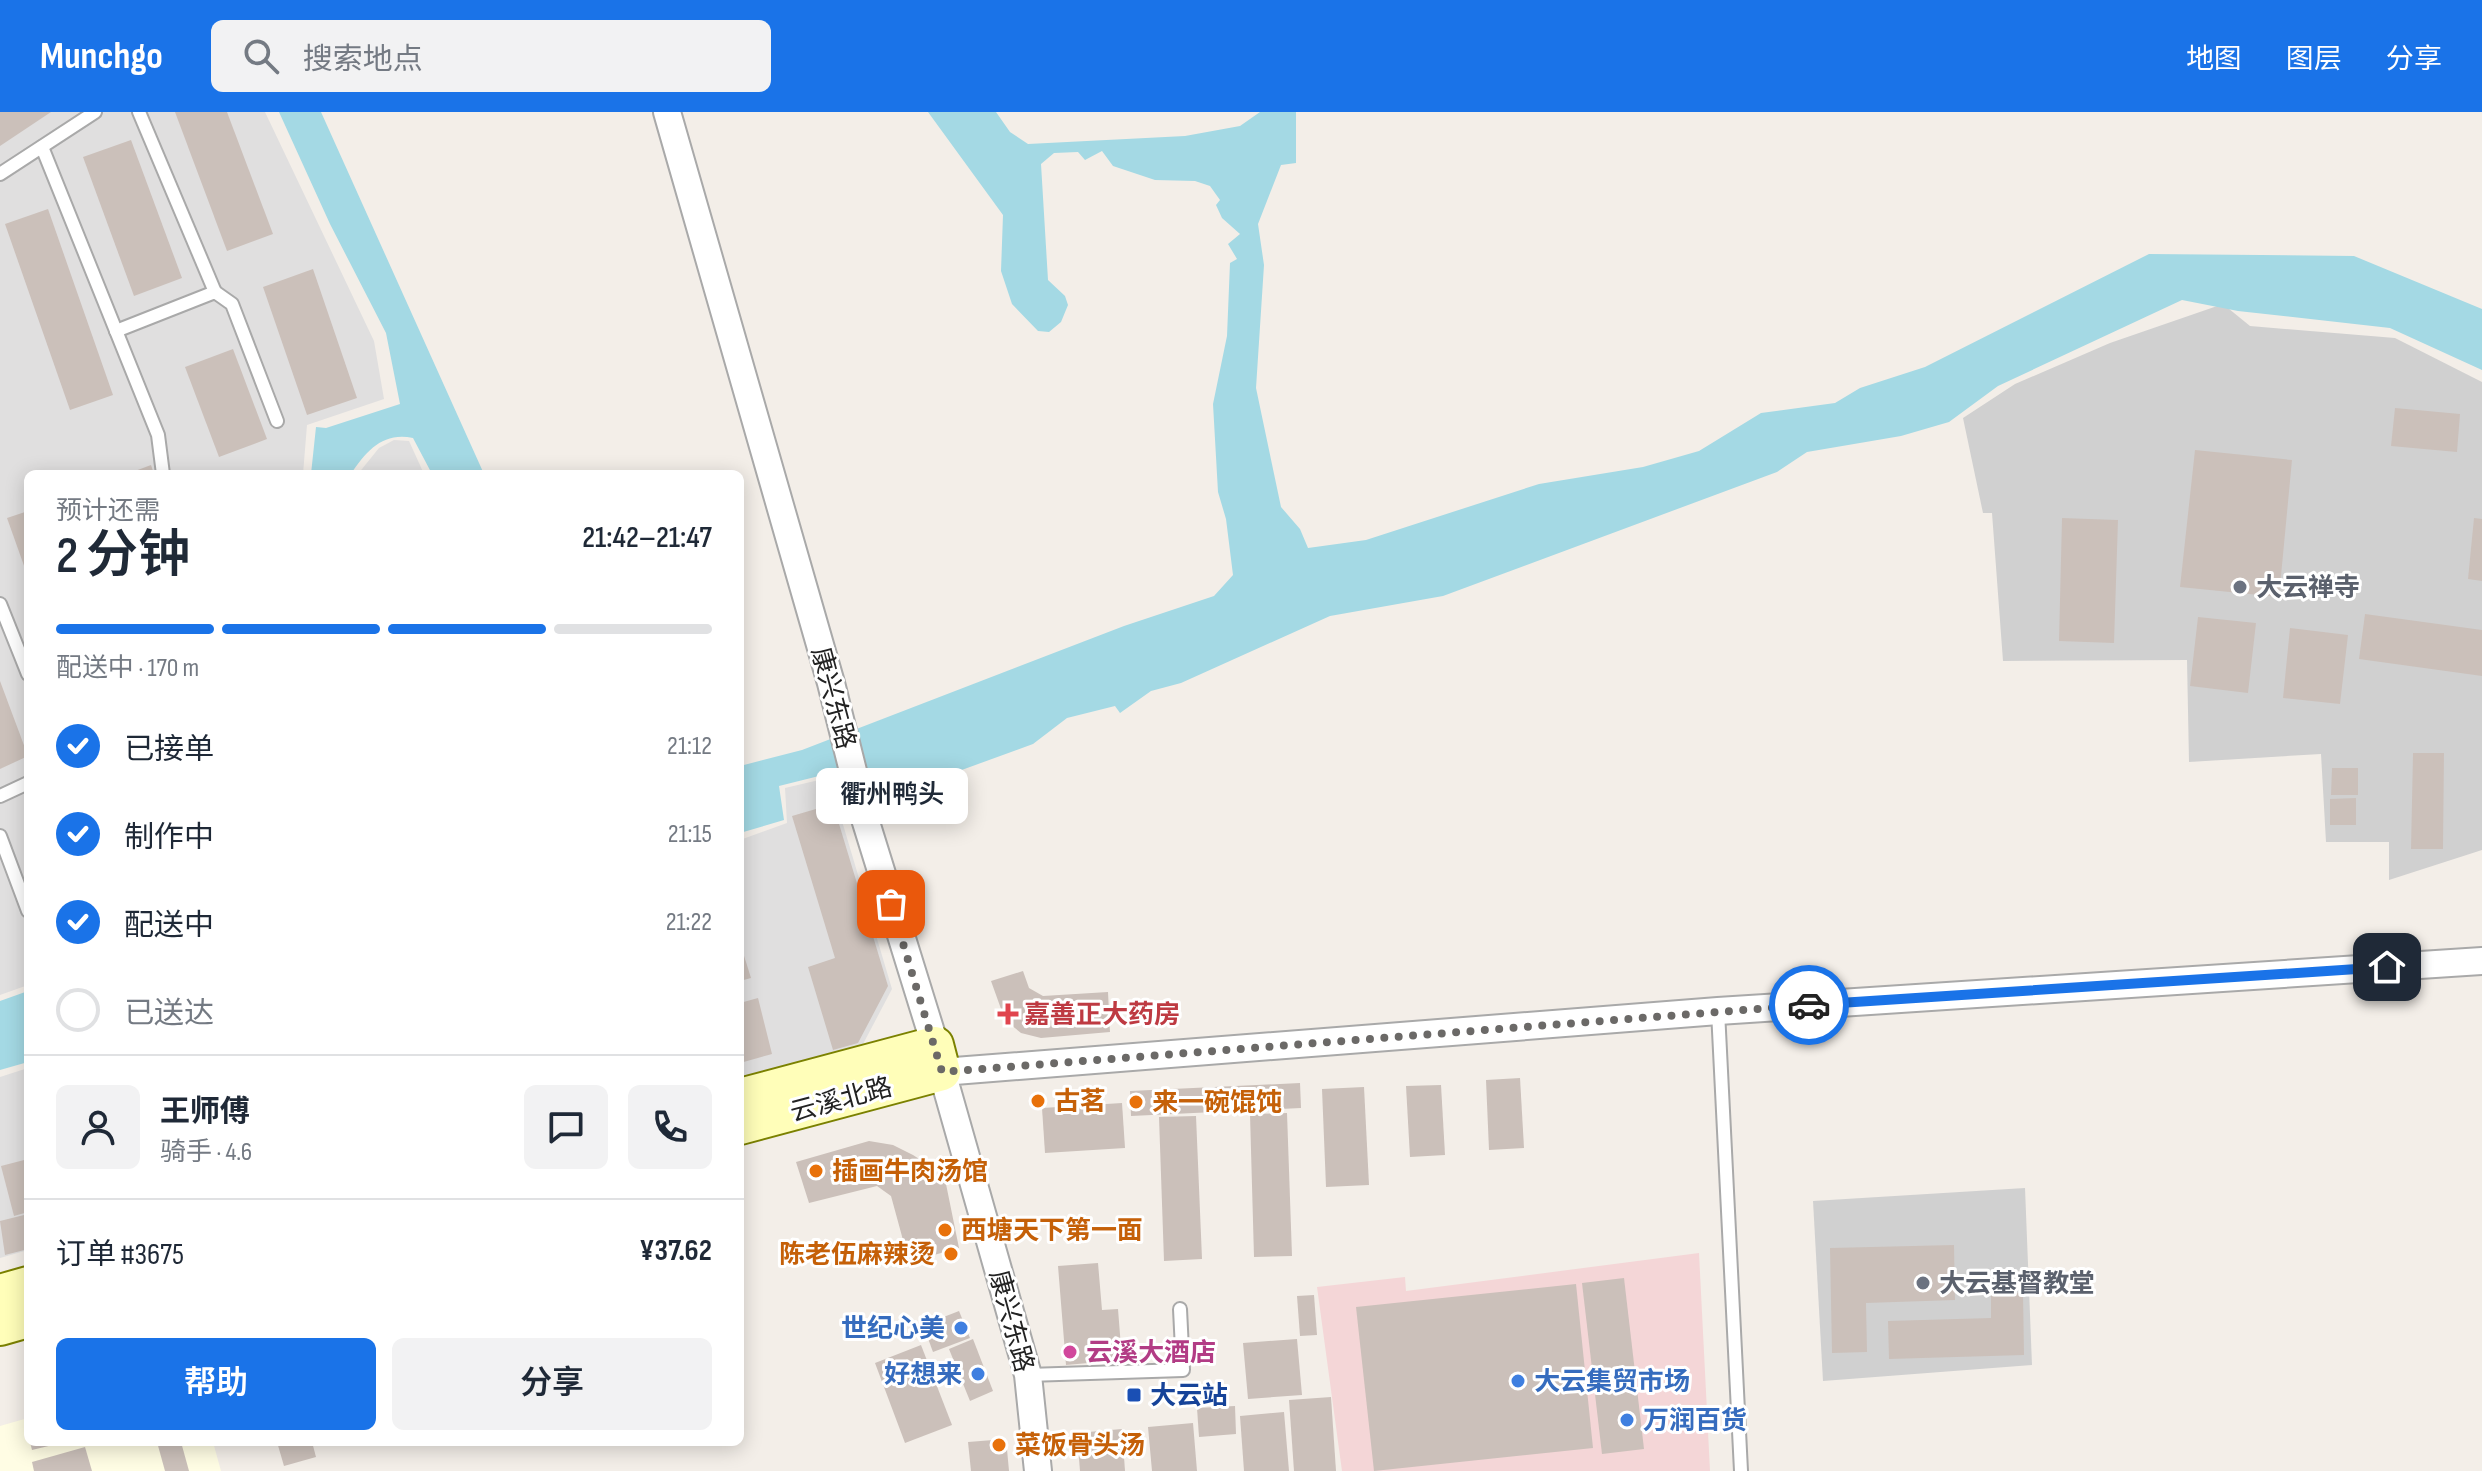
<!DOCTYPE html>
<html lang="zh">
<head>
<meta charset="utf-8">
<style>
  body { margin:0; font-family:"Sofia Sans Condensed","Noto Sans SC",sans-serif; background:#f2f2f3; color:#1f2937; height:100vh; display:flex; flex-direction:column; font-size:30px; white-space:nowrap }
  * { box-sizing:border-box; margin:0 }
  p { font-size:26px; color:#747a83 }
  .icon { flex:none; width:44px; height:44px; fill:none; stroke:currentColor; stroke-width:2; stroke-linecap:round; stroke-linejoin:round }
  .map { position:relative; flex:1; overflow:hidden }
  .drawer { position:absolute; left:24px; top:358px; width:720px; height:976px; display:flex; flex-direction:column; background:#fff; border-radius:12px; box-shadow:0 4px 20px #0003 }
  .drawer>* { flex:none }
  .pin { position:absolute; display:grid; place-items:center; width:68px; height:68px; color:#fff; margin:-34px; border-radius:16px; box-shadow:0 4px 12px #0006 }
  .courier { position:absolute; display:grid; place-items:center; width:80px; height:80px; margin:-40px; border:6px solid #1a73e8; border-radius:50%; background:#fff; color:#222; box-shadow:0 2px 10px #0007 }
  .bubble { position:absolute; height:56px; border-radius:12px; background:#fff; box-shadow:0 4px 20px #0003; font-size:26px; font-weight:600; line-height:56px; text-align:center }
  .head em { font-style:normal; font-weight:600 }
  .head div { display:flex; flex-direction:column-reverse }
  .head { display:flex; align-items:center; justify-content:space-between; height:136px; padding:0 32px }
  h1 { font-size:52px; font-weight:600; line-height:60px }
  .bar { display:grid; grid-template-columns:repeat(4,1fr); gap:12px 8px; align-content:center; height:96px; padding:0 32px }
  .bar i { height:10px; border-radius:6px; background:#e0e1e3 }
  .bar .current { background:#1a73e8 }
  .bar p { grid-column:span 4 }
  .line { display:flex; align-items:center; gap:20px; padding:0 32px; border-top:2px solid #e0e1e3 }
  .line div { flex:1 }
  .round { display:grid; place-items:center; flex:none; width:84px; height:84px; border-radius:12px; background:#f2f2f3 }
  ol { padding:0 32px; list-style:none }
  li { display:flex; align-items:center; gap:24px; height:88px }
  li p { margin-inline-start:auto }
  li .icon { padding:8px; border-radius:50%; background:#1a73e8; color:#fff; stroke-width:4 }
  li:last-child { color:#747a83 }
  li i { width:44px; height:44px; border:4px solid #e0e1e3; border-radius:50% }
  .cta { display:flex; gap:16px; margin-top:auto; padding:16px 32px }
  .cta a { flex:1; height:92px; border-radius:12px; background:#1a73e8; color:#fff; font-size:32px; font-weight:600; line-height:92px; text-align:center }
  .cta a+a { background:#f2f2f3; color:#1f2937 }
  header { display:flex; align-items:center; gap:48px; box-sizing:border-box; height:112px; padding:0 40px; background:#1a73e8; color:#fff }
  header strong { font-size:38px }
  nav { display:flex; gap:44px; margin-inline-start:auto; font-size:28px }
  .search { width:560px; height:72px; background:#f2f2f3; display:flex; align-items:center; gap:20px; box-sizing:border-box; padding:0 28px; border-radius:12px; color:#747a83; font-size:30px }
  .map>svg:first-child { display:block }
</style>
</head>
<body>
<header>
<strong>Munchgo</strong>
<div class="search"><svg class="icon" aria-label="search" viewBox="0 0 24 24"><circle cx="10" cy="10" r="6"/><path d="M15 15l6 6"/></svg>搜索地点</div>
<nav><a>地图</a><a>图层</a><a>分享</a></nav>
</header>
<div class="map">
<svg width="2482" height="1359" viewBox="0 0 2482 1359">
  <rect width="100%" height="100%" fill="#f3eee8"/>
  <g fill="#e0dfdf">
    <polygon points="0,0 265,0 374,229 384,287 307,313 303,362 28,362 28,873 0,883"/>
    <polygon points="394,328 409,329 424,362 358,362 379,336"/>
    <polygon points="819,668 836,689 892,877 862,934 740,967 740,728 787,711 785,676"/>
    <polygon points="28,956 28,1138 0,1146 0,965"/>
  </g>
  <polygon fill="#f4d6d7" points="1699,1141 1710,1359 1342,1359 1317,1175 1405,1165 1406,1179"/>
  <polygon fill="#fffde4" points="28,1306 28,1330 213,1330 221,1359 0,1359 0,1314"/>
  <g fill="#d0d0d0">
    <polygon points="2223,192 2250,214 2395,226 2482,270 2482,738 2389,768 2389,730 2326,730 2321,642 2189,650 2187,548 2003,549 1992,401 1983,401 1963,306 2015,272 2110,231"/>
    <polygon points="2025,1076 2032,1253 1823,1269 1813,1089"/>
  </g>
  <g fill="#a4d9e4">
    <path d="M 279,0 L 321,0 L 484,362 L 432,362 L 413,326 C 383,320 367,338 351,362 L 311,362 L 316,315 L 326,316 L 400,292 L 386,221 L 330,112 Z"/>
    <polygon points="928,0 996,0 1010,20 1028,32 1185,24 1240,14 1260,0 1296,0 1296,51 1281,53 1258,112 1264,153 1256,276 1281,395 1300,417 1308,436 1366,428 1539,372 1643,355 1699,339 1761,301 1835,291 1860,276 1925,255 2149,142 2354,144 2482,197 2482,258 2390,216 2238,199 2182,188 1998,274 1949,310 1901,324 1807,340 1777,360 1443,484 1330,504 1181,571 1151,579 1120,601 1115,594 1067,606 1033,632 852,698 819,664 779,674 784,708 740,721 740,654 802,638 1124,514 1214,484 1233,463 1226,407 1218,380 1213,292 1227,224 1230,151 1237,147 1228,132 1240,122 1222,106 1216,93 1220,88 1210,74 1195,69 1155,68 1113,54 1102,39 1085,48 1078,40 1054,41 1041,52 1048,168 1065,184 1068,193 1061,210 1049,220 1038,219 1012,192 1001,159 1003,103"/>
    <polygon points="28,879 28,950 0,958 0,889"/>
  </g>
  <g fill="#cbc0ba">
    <polygon points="0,0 51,0 0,34"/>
    <polygon points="175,0 227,0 273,122 227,139"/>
    <polygon points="131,28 182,166 134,184 83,45"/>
    <polygon points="48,97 113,283 70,298 5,112"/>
    <polygon points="313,157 357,286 307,303 263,175"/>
    <polygon points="233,237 267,327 219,345 185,255"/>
    <polygon points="2395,296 2460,302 2457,340 2391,334"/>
    <polygon points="2195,338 2292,348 2279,485 2180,475"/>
    <polygon points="151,353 154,362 127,362"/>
    <polygon points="28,399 28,465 7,406"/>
    <polygon points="2062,406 2118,408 2114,531 2059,529"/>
    <polygon points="2474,406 2482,407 2482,469 2468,467"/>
    <polygon points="2365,502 2482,518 2482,564 2359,547"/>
    <polygon points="2198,505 2256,511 2248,581 2190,574"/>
    <polygon points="2290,516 2348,523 2340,592 2283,586"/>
    <polygon points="0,569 28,644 0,657"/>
    <polygon points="2413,641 2444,641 2443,737 2411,737"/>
    <polygon points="2332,656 2358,656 2358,683 2331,683"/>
    <polygon points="2356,686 2356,713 2330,713 2330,687"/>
    <polygon points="833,692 888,874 858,931 833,938 808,855 835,846 792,704"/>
    <polygon points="740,831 751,866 740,869"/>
    <polygon points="1023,859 1029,876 1043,884 1108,880 1110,920 1041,926 1021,921 1005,908 991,869"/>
    <polygon points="758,886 772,942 740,951 740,891"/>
    <polygon points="1520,966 1524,1036 1489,1038 1486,968"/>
    <polygon points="1300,971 1301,996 1131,1004 1130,979"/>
    <polygon points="1441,973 1445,1043 1410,1045 1406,974"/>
    <polygon points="1364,975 1369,1073 1326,1075 1322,977"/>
    <polygon points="1122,991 1125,1036 1045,1041 1042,996"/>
    <polygon points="1287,1001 1292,1144 1254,1145 1250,1002"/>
    <polygon points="1196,1004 1202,1147 1164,1149 1159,1005"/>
    <polygon points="869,1029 893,1033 913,1043 933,1056 946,1072 959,1136 909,1150 891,1084 877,1074 809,1091 796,1050"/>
    <polygon points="28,1047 28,1100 14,1104 1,1054"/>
    <polygon points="28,1102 28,1137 5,1143 0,1109"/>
    <polygon points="1954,1133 1955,1188 1866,1191 1867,1240 1832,1241 1830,1136"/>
    <polygon points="1098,1151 1102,1198 1118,1197 1122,1248 1066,1253 1058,1154"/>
    <polygon points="1624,1166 1644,1337 1602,1342 1582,1171"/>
    <polygon points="1576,1172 1593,1336 1374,1359 1356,1195"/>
    <polygon points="2023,1181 2024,1243 1889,1247 1888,1209 1991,1206 1991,1182"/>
    <polygon points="1314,1183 1317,1223 1300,1224 1297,1184"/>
    <polygon points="959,1199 970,1226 933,1240 923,1213"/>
    <polygon points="973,1227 993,1279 970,1289 949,1237"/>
    <polygon points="1297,1227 1302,1283 1248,1287 1243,1231"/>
    <polygon points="921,1233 952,1313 905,1331 875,1251"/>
    <polygon points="1331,1285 1336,1359 1294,1359 1289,1288"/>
    <polygon points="1235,1294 1236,1322 1199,1325 1197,1296"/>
    <polygon points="1284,1300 1289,1359 1244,1359 1240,1304"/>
    <polygon points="1193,1311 1197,1359 1152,1359 1148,1315"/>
    <polygon points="1122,1317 1125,1359 1080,1359 1077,1321"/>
    <polygon points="1006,1327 1009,1359 971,1359 968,1330"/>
    <polygon points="30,1330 61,1330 61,1331 32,1338"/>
    <polygon points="157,1330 181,1330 189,1359 165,1359"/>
    <polygon points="277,1330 312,1330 316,1345 284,1354"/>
    <polygon points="85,1335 92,1359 34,1359 32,1350"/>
  </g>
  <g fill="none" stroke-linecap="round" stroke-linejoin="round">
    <g stroke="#a9a9a9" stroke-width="16">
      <g id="lane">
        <polyline points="139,0 215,180"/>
        <polyline points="42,35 158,323 163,362"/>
        <polyline points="0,62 95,0"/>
        <polyline points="116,219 215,180 232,192 277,309"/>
        <polyline points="0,492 28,562"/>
        <polyline points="0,684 28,671"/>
        <polyline points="0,724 28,799"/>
        <polyline points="1718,899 1741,1359"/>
        <polyline points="1028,1263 1183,1258 1180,1197"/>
      </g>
    </g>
    <g stroke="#a9a9a9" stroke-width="30">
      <g id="street">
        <polyline points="667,0 831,571 865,707 935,933"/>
        <polyline points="1038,1359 1028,1263 942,960 1718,899 2482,849"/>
      </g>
    </g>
    <g stroke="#7b8100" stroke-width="40">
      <g id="secondary">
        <polyline points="740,985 935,933 942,960 740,1014"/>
        <polyline points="0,1181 28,1173"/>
        <polyline points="0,1215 28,1207"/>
      </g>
    </g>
    <use href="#lane" stroke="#fff" stroke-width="12"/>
    <use href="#street" stroke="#fff" stroke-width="26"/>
    <use href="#secondary" stroke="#fffeb9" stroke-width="36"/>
  </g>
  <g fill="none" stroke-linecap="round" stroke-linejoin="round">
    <polyline stroke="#6b6967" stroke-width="8" stroke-dasharray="0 14.4" points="891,792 942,960 1809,893"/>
    <polyline stroke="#1a73e8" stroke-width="10" points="1809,893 2387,855"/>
  </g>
  <g fill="#6b7280" stroke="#fff" stroke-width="3">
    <circle cx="2240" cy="475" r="8"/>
    <circle cx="1923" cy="1171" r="8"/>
  </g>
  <path fill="#e0444e" stroke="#fff" stroke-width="3" d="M1004 890h8v8h8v8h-8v8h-8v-8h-8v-8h8z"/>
  <g fill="#e8710a" stroke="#fff" stroke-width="3">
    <circle cx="1038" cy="989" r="8"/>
    <circle cx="1136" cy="990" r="8"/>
    <circle cx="816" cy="1059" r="8"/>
    <circle cx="945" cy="1118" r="8"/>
    <circle cx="951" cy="1142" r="8"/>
    <circle cx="999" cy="1333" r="8"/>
  </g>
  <g fill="#3f7fe0" stroke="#fff" stroke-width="3">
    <circle cx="961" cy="1216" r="8"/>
    <circle cx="978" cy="1262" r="8"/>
    <circle cx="1518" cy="1269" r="8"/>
    <circle cx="1627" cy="1308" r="8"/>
  </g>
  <circle fill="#d1479c" stroke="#fff" stroke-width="3" cx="1070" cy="1240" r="8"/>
  <rect fill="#1a4fb4" stroke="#fff" stroke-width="3" x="1126" y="1275" width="16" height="16" rx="4"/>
  <g text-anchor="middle" stroke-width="6" stroke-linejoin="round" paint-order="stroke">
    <g font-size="26" font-weight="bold" fill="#5b616d" stroke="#fff" text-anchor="start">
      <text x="2256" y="484">大云禅寺</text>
      <text x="1939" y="1180">大云基督教堂</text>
    </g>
    <g font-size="26" fill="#222" stroke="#fff">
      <text transform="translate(834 586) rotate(75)" y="9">康兴东路</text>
      <text transform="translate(841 987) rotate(-15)" y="9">云溪北路</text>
      <text transform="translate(1012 1209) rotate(75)" y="9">康兴东路</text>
    </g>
    <g font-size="26" font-weight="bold" fill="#be3a42" stroke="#fff" text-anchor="start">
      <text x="1024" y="911">嘉善正大药房</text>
    </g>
    <g font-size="26" font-weight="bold" fill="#c56008" stroke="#fff" text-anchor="start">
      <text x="1054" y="998">古茗</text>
      <text x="1152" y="999">来一碗馄饨</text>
      <text x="832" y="1068">插画牛肉汤馆</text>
      <text x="961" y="1127">西塘天下第一面</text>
      <text x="935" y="1151" text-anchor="end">陈老伍麻辣烫</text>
      <text x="1015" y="1342">菜饭骨头汤</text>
    </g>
    <g font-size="26" font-weight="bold" fill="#366cbe" stroke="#fff" text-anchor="end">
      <text x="945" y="1225">世纪心美</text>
      <text x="962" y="1271">好想来</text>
      <text x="1534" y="1278" text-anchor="start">大云集贸市场</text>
      <text x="1643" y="1317" text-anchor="start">万润百货</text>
    </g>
    <g font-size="26" font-weight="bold" fill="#b23c85" stroke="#fff" text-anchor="start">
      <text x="1086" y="1249">云溪大酒店</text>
    </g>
    <g font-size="26" font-weight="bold" fill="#164399" stroke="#fff" text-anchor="start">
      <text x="1150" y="1292">大云站</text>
    </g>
  </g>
</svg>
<div class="pin" style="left:891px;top:792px;background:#ea580c"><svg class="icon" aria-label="bag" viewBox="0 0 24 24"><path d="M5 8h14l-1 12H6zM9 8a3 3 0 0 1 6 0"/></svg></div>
<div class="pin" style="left:2387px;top:855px;background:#1f2937"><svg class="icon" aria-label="home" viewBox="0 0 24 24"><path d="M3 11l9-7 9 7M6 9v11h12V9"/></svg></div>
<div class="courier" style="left:1809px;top:893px"><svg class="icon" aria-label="car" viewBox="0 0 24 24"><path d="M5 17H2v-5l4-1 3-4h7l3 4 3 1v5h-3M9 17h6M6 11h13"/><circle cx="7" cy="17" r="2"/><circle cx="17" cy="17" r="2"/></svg></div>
<div class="bubble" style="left:816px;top:656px;width:152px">衢州鸭头</div>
<section class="drawer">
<div class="head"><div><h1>2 分钟</h1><p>预计还需</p></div><em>21:42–21:47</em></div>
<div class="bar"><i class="current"></i><i class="current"></i><i class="current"></i><i></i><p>配送中 · 170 m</p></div>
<ol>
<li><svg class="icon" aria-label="check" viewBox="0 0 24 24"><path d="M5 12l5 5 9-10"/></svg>已接单<p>21:12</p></li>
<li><svg class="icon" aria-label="check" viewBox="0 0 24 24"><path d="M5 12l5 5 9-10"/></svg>制作中<p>21:15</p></li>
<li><svg class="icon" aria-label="check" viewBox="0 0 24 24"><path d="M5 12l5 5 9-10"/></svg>配送中<p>21:22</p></li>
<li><i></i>已送达</li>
</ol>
<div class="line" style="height:144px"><a class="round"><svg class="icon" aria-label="person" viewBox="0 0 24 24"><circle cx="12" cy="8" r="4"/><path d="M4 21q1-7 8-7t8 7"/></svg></a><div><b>王师傅</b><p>骑手 · 4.6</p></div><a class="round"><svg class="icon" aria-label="chat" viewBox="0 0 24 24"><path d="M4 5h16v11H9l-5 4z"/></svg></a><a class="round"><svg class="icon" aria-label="phone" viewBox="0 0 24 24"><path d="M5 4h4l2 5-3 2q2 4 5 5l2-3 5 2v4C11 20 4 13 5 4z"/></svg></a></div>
<div class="line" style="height:104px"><div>订单 #3675</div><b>¥37.62</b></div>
<div class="cta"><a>帮助</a><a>分享</a></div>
</section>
</div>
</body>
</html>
